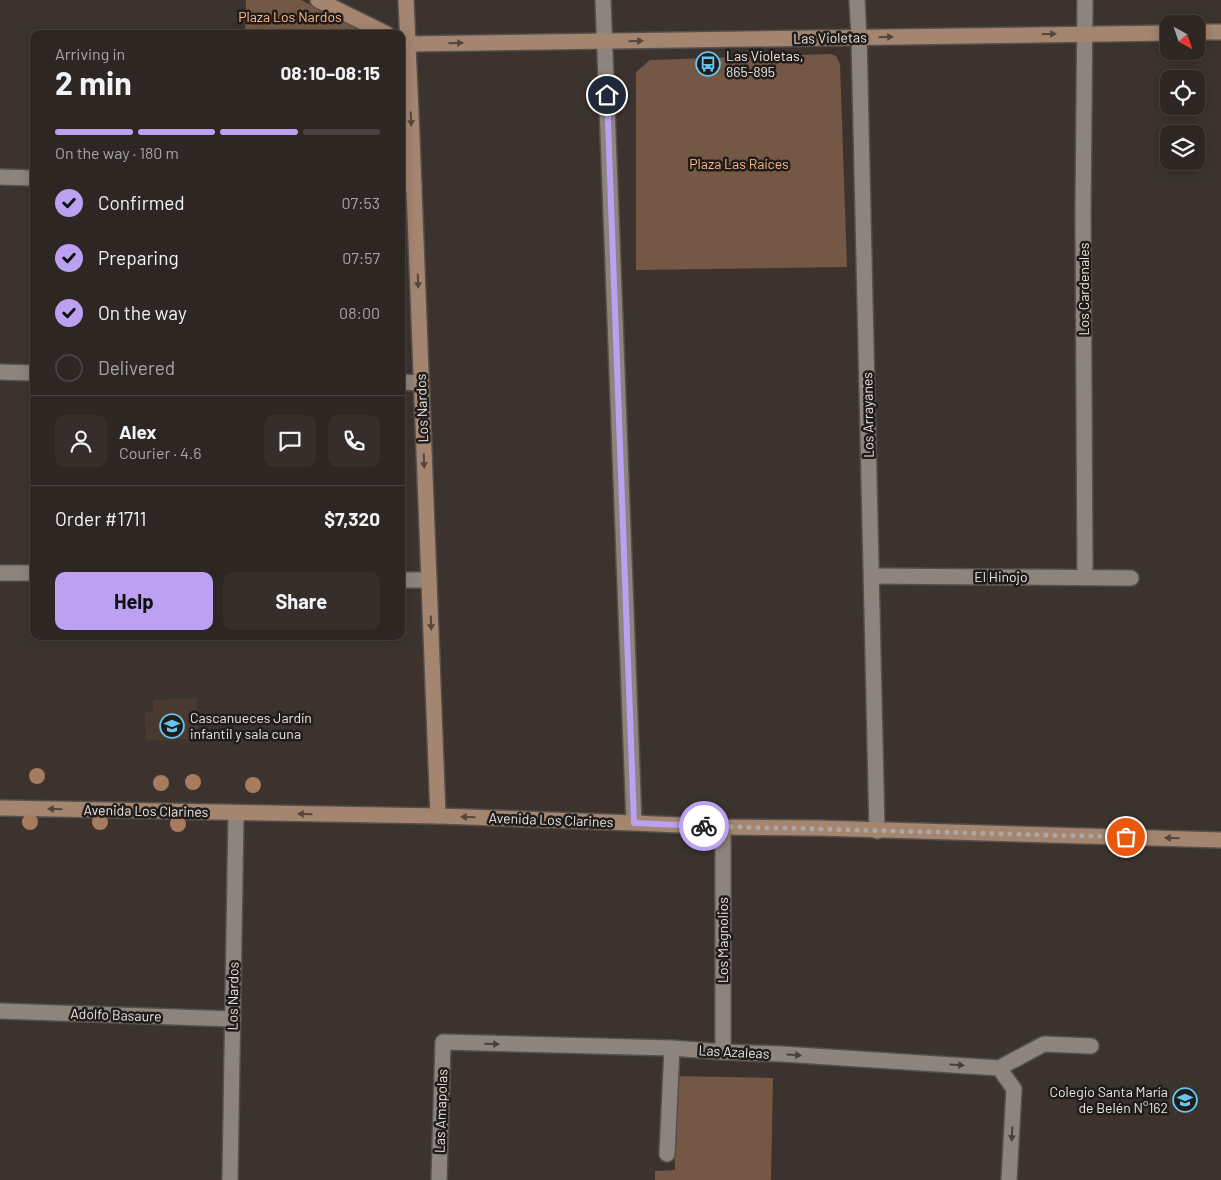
<!DOCTYPE html>
<html lang="en">
<head>
<meta charset="utf-8">
<style>
  body { margin:0; font-family:Barlow,sans-serif; background:#352e2a; color:#f1f3f6; height:100vh; display:flex; flex-direction:column; font-size:19px; white-space:nowrap }
  * { box-sizing:border-box; margin:0 }
  p { font-size:16px; color:#a7a5a5 }
  .icon { flex:none; width:28px; height:28px; fill:none; stroke:currentColor; stroke-width:2; stroke-linecap:round; stroke-linejoin:round }
  .map { position:relative; flex:1; overflow:hidden }
  .sheet { position:absolute; left:30px; top:30px; width:375px; height:610px; display:flex; flex-direction:column; background:#2d2622; border-radius:10px; box-shadow:0 2px 12px #0003,0 0 0 1px #484340 }
  .sheet>* { flex:none }
  .needle { width:32px; rotate:140deg }
  .tools { position:absolute; left:1160px; top:15px; display:grid; gap:10px }
  .tools a { display:grid; place-items:center; width:45px; height:45px; border-radius:10px; background:#2d2622; box-shadow:0 2px 12px #0003,0 0 0 1px #484340; font-size:25px }
  .pin { position:absolute; display:grid; place-items:center; width:42px; height:42px; color:#fff; margin:-21px; border:2px solid #fff; border-radius:50%; box-shadow:0 1px 5px #0007 }
  .courier { position:absolute; display:grid; place-items:center; width:50px; height:50px; margin:-25px; border:4px solid #bca0f2; border-radius:50%; background:#fff; color:#222; box-shadow:0 1px 6px #0007 }
  .summary em { font-style:normal; font-weight:700 }
  .summary div { display:flex; flex-direction:column-reverse }
  .summary { display:flex; align-items:center; justify-content:space-between; height:85px; padding:0 25px }
  h1 { font-size:32px; font-weight:700; line-height:38px }
  .bar { display:grid; grid-template-columns:repeat(4,1fr); gap:8px 5px; align-content:center; height:60px; padding:0 25px }
  .bar i { height:6px; border-radius:4px; background:#484340 }
  .bar .current { background:#bca0f2 }
  .bar p { grid-column:span 4 }
  .line { display:flex; align-items:center; gap:12px; padding:0 25px; border-top:1px solid #484340 }
  .line div { flex:1 }
  .round { display:grid; place-items:center; flex:none; width:52px; height:52px; border-radius:10px; background:#352e2a }
  ol { padding:0 25px; list-style:none }
  li { display:flex; align-items:center; gap:15px; height:55px }
  li p { margin-inline-start:auto }
  li .icon { padding:5px; border-radius:50%; background:#bca0f2; color:#111; stroke-width:4 }
  li:last-child { color:#a7a5a5 }
  li i { width:28px; height:28px; border:2px solid #484340; border-radius:50% }
  .button { display:flex; gap:10px; margin-top:auto; padding:10px 25px }
  .button a { flex:1; height:58px; border-radius:10px; background:#bca0f2; color:#111; font-size:20px; font-weight:700; line-height:58px; text-align:center }
  .button a+a { background:#352e2a; color:#f1f3f6 }
  .map>svg:first-child { display:block }
</style>
</head>
<body>
<div class="map">
<svg width="1221" height="1180" viewBox="0 0 1221 1180">
  <rect width="100%" height="100%" fill="#3c332e"/>
  <polygon fill="#483a31" points="197,698 198,739 146,741 145,712 153,712 153,700"/>
  <g fill="#745744">
    <polygon points="246,0 301,0 370,34 245,34"/>
    <polygon points="830,54 836,56 840,64 847,267 636,270 636,72 650,60"/>
    <polygon points="674,1076 773,1078 771,1180 655,1180 655,1171 675,1170"/>
  </g>
  <g fill="none" stroke-linecap="round" stroke-linejoin="round">
    <g stroke="#574f4b" stroke-width="18">
      <polyline id="lane" points="999,1068 1044,1044 1091,1046"/>
    </g>
    <g stroke="#574f4b" stroke-width="18">
      <g id="street">
        <polyline points="603,0 634,823"/>
        <polyline points="857,0 859,37 877,831"/>
        <polyline points="1085,0 1083,214 1085,577"/>
        <polyline points="0,177 34,178"/>
        <polyline points="401,184 414,184"/>
        <polyline points="0,372 34,373"/>
        <polyline points="401,382 421,383"/>
        <polyline points="0,573 34,573"/>
        <polyline points="872,576 1131,578"/>
        <polyline points="401,580 429,580"/>
        <polyline points="723,827 723,1052"/>
        <polyline points="0,1011 233,1019"/>
        <polyline points="667,1154 672,1048"/>
        <polyline points="230,1180 236,813"/>
        <polyline points="439,1180 443,1042 672,1048 723,1052 782,1054 999,1068 1014,1089 1009,1180"/>
      </g>
    </g>
    <g stroke="#574f4b" stroke-width="18">
      <g id="secondary">
        <polyline points="318,0 387,34"/>
        <polyline points="406,0 412,137 438,816"/>
        <polyline points="1196,32 1221,32"/>
        <polyline points="401,41 407,44 1169,33"/>
        <polyline points="0,808 438,816 634,823 723,827 819,828 1221,840"/>
      </g>
    </g>
    <use href="#lane" stroke="#8e847e" stroke-width="15"/>
    <use href="#street" stroke="#8e847e" stroke-width="15"/>
    <use href="#secondary" stroke="#a38570" stroke-width="15"/>
  </g>
  <g fill="#a77b5e">
    <circle cx="37" cy="776" r="8"/>
    <circle cx="193" cy="782" r="8"/>
    <circle cx="161" cy="783" r="8"/>
    <circle cx="253" cy="785" r="8"/>
    <circle cx="30" cy="822" r="8"/>
    <circle cx="100" cy="822" r="8"/>
    <circle cx="178" cy="824" r="8"/>
  </g>
  <defs><path id="oneway-solid" d="M-6-.8H1V-3.2L6.5 0L1 3.2V.8H-6Z" transform="scale(1.25)"/></defs>
  <g fill="#54463c">
    <use href="#oneway-solid" transform="translate(1049 34) rotate(-1)"/>
    <use href="#oneway-solid" transform="translate(886 37) rotate(-1)"/>
    <use href="#oneway-solid" transform="translate(636 41) rotate(-1)"/>
    <use href="#oneway-solid" transform="translate(456 43) rotate(-1)"/>
    <use href="#oneway-solid" transform="translate(411 119) rotate(87)"/>
    <use href="#oneway-solid" transform="translate(418 281) rotate(88)"/>
    <use href="#oneway-solid" transform="translate(424 461) rotate(88)"/>
    <use href="#oneway-solid" transform="translate(431 623) rotate(88)"/>
    <use href="#oneway-solid" transform="translate(55 809) rotate(-179)"/>
    <use href="#oneway-solid" transform="translate(305 814) rotate(-179)"/>
    <use href="#oneway-solid" transform="translate(468 817) rotate(-178)"/>
    <use href="#oneway-solid" transform="translate(1172 838) rotate(-179)"/>
  </g>
  <g fill="#46403c">
    <use href="#oneway-solid" transform="translate(492 1044) rotate(1)"/>
    <use href="#oneway-solid" transform="translate(794 1055) rotate(4)"/>
    <use href="#oneway-solid" transform="translate(957 1065) rotate(4)"/>
    <use href="#oneway-solid" transform="translate(1012 1134) rotate(93)"/>
  </g>
  <g fill="none" stroke-linecap="round" stroke-linejoin="round">
    <polyline stroke="#ada6a2" stroke-width="5" stroke-dasharray="0 9" points="704,826 1126,837"/>
    <polyline stroke="#bca0f2" stroke-width="6" points="607,95 634,823 704,826"/>
  </g>
  <defs>
    <g id="bus-ring" transform="scale(1.25)"><circle r="9.5" fill="#201c19" stroke="#66c4ef" stroke-width="1.5"/><path d="M-5-6H5V4H4V6H2V4H-2V6H-4V4H-5ZM-3.5-4V0h7V-4ZM-3.5 1.2v1.5H-2V1.2ZM2 1.2v1.5H3.5V1.2Z" fill="#66c4ef"/></g>
    <g id="school-ring" transform="scale(1.25)"><circle r="9.5" fill="#201c19" stroke="#66c4ef" stroke-width="1.5"/><path d="M0-5L7-2L0 1L-7-2ZM-4 1L0 2.5L4 1V4Q0 6-4 4Z" fill="#66c4ef"/></g>
  </defs>
  <g fill-rule="evenodd">
    <use href="#bus-ring" x="708" y="64"/>
    <use href="#school-ring" x="172" y="726"/>
    <use href="#school-ring" x="1185" y="1100"/>
  </g>
  <g text-anchor="middle" stroke-width="5" stroke-linejoin="round" paint-order="stroke">
    <g font-size="14" fill="#ffb686" stroke="#201c19">
      <text x="290" y="22">Plaza Los Nardos</text>
      <text x="739" y="169">Plaza Las Raíces</text>
    </g>
    <g font-size="14" fill="#eae4e1" stroke="#201c19">
      <text transform="translate(830 38) rotate(-1)" y="5">Las Violetas</text>
      <text transform="translate(1084 289) rotate(-90)" y="5">Los Cardenales</text>
      <text transform="translate(422 408) rotate(-92)" y="5">Los Nardos</text>
      <text transform="translate(868 415) rotate(-91)" y="5">Los Arrayanes</text>
      <text x="1001" y="582">El Hinojo</text>
      <text transform="translate(146 811) rotate(1)" y="5">Avenida Los Clarines</text>
      <text transform="translate(551 820) rotate(2)" y="5">Avenida Los Clarines</text>
      <text transform="translate(723 940) rotate(-90)" y="5">Los Magnolios</text>
      <text transform="translate(233 996) rotate(-89)" y="5">Los Nardos</text>
      <text transform="translate(116 1015) rotate(2)" y="5">Adolfo Basaure</text>
      <text transform="translate(734 1052) rotate(3)" y="5">Las Azaleas</text>
      <text transform="translate(441 1111) rotate(-88)" y="5">Las Amapolas</text>
    </g>
    <g font-size="14" fill="#eae4e1" stroke="#201c19" text-anchor="start">
      <text x="726" y="61">Las Violetas,<tspan x="726" dy="16">865-895</tspan></text>
      <text x="190" y="723">Cascanueces Jardín<tspan x="190" dy="16">infantil y sala cuna</tspan></text>
      <text x="1168" y="1097" text-anchor="end">Colegio Santa María<tspan x="1168" dy="16">de Belén N°162</tspan></text>
    </g>
  </g>
</svg>
<div class="tools">
<a><svg class="needle" viewBox="-14 -14 28 28"><path d="M0-13l5 13h-10z" fill="#e53935"/><path d="M0 13l5-13h-10z" fill="#a7a5a5"/></svg></a>
<a><svg class="icon" aria-label="locate" viewBox="0 0 24 24"><circle cx="12" cy="12" r="6"/><path d="M12 2v4M12 18v4M2 12h4M18 12h4"/></svg></a>
<a><svg class="icon" aria-label="layers" viewBox="0 0 24 24"><path d="M12 4l9 5-9 5-9-5zM3 14l9 5 9-5"/></svg></a>
</div>
<div class="pin" style="left:1126px;top:837px;background:#ea580c"><svg class="icon" aria-label="bag" viewBox="0 0 24 24"><path d="M5 8h14l-1 12H6zM9 8a3 3 0 0 1 6 0"/></svg></div>
<div class="pin" style="left:607px;top:95px;background:#1f2937"><svg class="icon" aria-label="home" viewBox="0 0 24 24"><path d="M3 11l9-7 9 7M6 9v11h12V9"/></svg></div>
<div class="courier" style="left:704px;top:826px"><svg class="icon" aria-label="bike" viewBox="0 0 24 24"><circle cx="6" cy="16" r="4"/><circle cx="18" cy="16" r="4"/><path d="M6 16l4-8h5l3 8M10 8l3 8H6M13 5h3"/></svg></div>
<section class="sheet">
<div class="summary"><div><h1>2 min</h1><p>Arriving in</p></div><em>08:10–08:15</em></div>
<div class="bar"><i class="current"></i><i class="current"></i><i class="current"></i><i></i><p>On the way · 180 m</p></div>
<ol>
<li><svg class="icon" aria-label="check" viewBox="0 0 24 24"><path d="M5 12l5 5 9-10"/></svg>Confirmed<p>07:53</p></li>
<li><svg class="icon" aria-label="check" viewBox="0 0 24 24"><path d="M5 12l5 5 9-10"/></svg>Preparing<p>07:57</p></li>
<li><svg class="icon" aria-label="check" viewBox="0 0 24 24"><path d="M5 12l5 5 9-10"/></svg>On the way<p>08:00</p></li>
<li><i></i>Delivered</li>
</ol>
<div class="line" style="height:90px"><a class="round"><svg class="icon" aria-label="person" viewBox="0 0 24 24"><circle cx="12" cy="8" r="4"/><path d="M4 21q1-7 8-7t8 7"/></svg></a><div><b>Alex</b><p>Courier · 4.6</p></div><a class="round"><svg class="icon" aria-label="chat" viewBox="0 0 24 24"><path d="M4 5h16v11H9l-5 4z"/></svg></a><a class="round"><svg class="icon" aria-label="phone" viewBox="0 0 24 24"><path d="M5 4h4l2 5-3 2q2 4 5 5l2-3 5 2v4C11 20 4 13 5 4z"/></svg></a></div>
<div class="line" style="height:65px"><div>Order #1711</div><b>$7,320</b></div>
<div class="button"><a>Help</a><a>Share</a></div>
</section>
</div>
</body>
</html>
